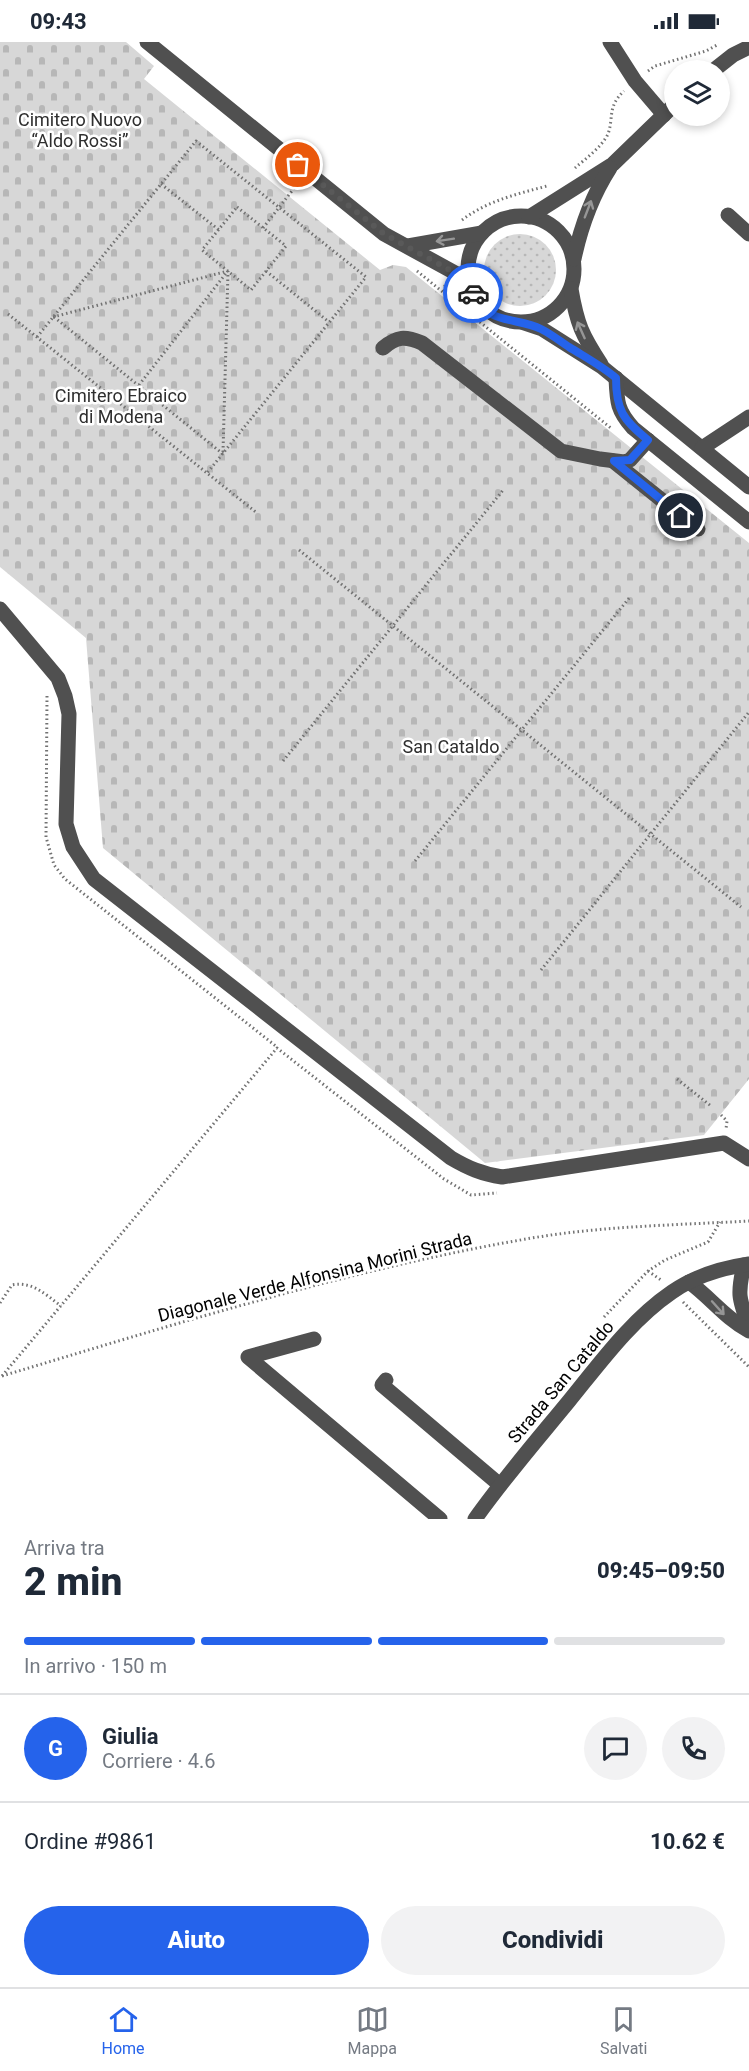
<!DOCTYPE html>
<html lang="it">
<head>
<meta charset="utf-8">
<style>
  body { margin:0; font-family:Roboto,sans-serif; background:#f2f2f3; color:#1f2937; height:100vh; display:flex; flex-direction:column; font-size:22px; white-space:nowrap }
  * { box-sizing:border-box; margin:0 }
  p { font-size:20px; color:#747a83 }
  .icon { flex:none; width:33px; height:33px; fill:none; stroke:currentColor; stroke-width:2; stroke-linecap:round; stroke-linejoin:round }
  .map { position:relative; height:1477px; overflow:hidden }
  .sheet { display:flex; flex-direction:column; background:#fff; flex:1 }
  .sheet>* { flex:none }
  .buttons { position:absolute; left:664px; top:18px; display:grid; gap:12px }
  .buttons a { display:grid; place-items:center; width:66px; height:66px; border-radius:50%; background:#fff; box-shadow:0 3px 9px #0003; font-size:30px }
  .pin { position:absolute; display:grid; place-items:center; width:51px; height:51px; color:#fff; margin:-26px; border:3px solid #fff; border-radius:50%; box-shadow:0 2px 6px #0007 }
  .courier { position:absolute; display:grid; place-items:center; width:60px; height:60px; margin:-30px; border:4px solid #2563eb; border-radius:50%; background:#fff; color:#222; box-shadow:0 2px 8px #0007 }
  .head em { font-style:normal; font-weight:800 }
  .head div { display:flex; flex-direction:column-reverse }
  .head { display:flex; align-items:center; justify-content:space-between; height:102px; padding:0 24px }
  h1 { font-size:39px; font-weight:800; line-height:45px }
  .bar { display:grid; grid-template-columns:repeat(4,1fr); gap:9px 6px; align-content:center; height:72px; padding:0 24px }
  .bar i { height:8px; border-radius:4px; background:#e0e1e3 }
  .bar .current { background:#2563eb }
  .bar p { grid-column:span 4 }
  .line { display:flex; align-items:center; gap:15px; padding:0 24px; border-top:2px solid #e0e1e3 }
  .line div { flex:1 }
  .round { display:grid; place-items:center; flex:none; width:63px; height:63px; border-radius:32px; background:#f2f2f3 }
  .action { display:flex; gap:12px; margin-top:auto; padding:12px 24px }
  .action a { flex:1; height:69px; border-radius:36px; background:#2563eb; color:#fff; font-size:24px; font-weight:800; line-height:69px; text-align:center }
  .action a+a { background:#f2f2f3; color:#1f2937 }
  .status { display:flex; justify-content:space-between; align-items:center; height:42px; padding:0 30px; background:#fff; direction:ltr }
  .status svg { height:16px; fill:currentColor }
  .tab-bar { display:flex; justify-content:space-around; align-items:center; height:84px; border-top:2px solid #e0e1e3; background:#fff; font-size:16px; color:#747a83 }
  .tab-bar a { display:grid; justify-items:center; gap:3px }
  .tab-bar .current { color:#2563eb }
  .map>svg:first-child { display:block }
</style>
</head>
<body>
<div class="status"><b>09:43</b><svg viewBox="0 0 49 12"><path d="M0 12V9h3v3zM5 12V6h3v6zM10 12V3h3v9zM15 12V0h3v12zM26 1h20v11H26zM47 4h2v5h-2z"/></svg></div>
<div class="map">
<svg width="749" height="1477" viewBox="0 0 749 1477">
  <defs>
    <pattern id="grass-dots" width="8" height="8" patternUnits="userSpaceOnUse" patternTransform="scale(1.5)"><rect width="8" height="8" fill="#d7d7d7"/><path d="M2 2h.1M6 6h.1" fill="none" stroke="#b7b7b7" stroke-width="1.8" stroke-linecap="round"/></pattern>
    <pattern id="cemetery-stones" width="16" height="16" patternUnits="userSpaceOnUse" patternTransform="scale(1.5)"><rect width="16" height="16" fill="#d7d7d7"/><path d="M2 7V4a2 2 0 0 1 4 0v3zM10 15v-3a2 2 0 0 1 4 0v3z" fill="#b7b7b7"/></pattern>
  </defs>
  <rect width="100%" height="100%" fill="#fff"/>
  <circle fill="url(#grass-dots)" cx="520" cy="228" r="36"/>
  <polygon fill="url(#cemetery-stones)" points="0,0 126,0 154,24 144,37 380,228 393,223 406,225 749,501 749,1037 704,1093 485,1121 103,806 86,596 0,525"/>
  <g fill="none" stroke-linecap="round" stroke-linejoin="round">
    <g stroke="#727272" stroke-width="3" stroke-dasharray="1.5 3" stroke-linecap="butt">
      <polyline points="648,29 655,24 706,9 719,2"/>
      <path d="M 575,126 C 585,117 602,105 608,92 C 614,75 607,65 624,49"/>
      <polyline points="161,142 219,188"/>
      <polygon points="237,165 286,204 251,248 202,208"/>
      <path d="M 462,178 C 487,159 517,152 547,144"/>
      <polyline points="263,186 299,140"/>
      <polyline points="266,229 329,280"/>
      <polyline points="417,229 444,251"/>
      <polyline points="445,243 444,251 612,387"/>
      <polyline points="8,272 257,471"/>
      <polyline points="53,275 228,229"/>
      <polyline points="54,275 223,412"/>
      <polyline points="37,295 196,99 366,235 207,431"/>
      <polyline points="139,343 227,230"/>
      <polyline points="223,410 228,229"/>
      <polyline points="299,508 741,865"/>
      <polyline points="47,654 46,795 54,823 65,837 277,1005"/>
      <polyline points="283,719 504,447"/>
      <polyline points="415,819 630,555"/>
      <polyline points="541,928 749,670"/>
      <polyline points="677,1037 711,1064"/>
      <polyline points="721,1073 727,1079 726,1087"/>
      <polyline points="648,1229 661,1238"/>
      <polyline points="683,1260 749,1325"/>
      <path d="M 0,1261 L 12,1243 C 32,1239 45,1252 61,1264"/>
      <polyline points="604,1275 648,1229 665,1218 708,1200 720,1180"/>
      <polyline points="2,1334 277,1006 444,1137 471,1153 497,1151"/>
      <path d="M 2,1334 C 175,1282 354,1226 532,1196 C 603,1184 677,1183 749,1179"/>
    </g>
    <g stroke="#505050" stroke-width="15">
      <polyline points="147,0 384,192 468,238"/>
      <polyline points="610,0 635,39 664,73"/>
      <polyline points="714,28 733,13 749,5"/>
      <polyline points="728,173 749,192"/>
      <circle cx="521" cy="227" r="53"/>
      <polyline points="529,175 613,122 675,62"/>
      <polyline points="408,204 482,191"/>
      <path d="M 574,217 C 581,184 592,154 610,126"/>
      <path d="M 571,247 C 577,282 582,293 601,322"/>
      <polyline points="524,281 542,287 602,325 749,445"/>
      <path d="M 383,306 C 397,294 405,294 422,301 L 561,409 L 600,417 L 624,420 L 630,418 L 648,398"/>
      <path d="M 616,336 C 617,360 617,368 633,386 L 749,480"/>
      <polyline points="702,406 749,375"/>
      <polyline points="613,419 698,487"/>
      <path d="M 0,567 L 58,636 L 65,654 L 69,672 L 66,782 L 73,805 L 94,837 L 451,1116 C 468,1126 482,1132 502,1135 L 724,1101 L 749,1117"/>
      <path d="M 744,1223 C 737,1252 739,1257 749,1285"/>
      <path d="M 689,1240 C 711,1256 725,1276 749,1289"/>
      <polyline points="314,1297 248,1315 440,1477"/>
      <polyline points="386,1338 382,1343 500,1443"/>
      <path d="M 475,1477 C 504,1436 537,1398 569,1359 C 600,1321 631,1278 672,1250 C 695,1234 722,1226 749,1222"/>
    </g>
  </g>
  <defs><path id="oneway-shaft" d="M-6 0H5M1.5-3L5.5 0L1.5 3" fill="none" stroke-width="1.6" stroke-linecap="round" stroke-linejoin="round" transform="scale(1.5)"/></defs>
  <g stroke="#969696">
    <use href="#oneway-shaft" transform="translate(588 167) rotate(-69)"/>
    <use href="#oneway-shaft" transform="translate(445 198) rotate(171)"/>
    <use href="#oneway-shaft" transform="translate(581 288) rotate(-114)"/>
    <use href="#oneway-shaft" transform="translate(718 1266) rotate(48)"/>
  </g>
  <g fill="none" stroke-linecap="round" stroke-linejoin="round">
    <polyline stroke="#595959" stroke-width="6" stroke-dasharray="0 10.8" points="298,123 384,192 468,238 473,251"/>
    <path stroke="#2563eb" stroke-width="8" d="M 473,251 C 486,283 517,275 541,287 C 551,292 560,299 569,305 C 585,315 602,324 616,336 C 616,368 623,378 648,398 L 630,418 L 614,419 L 681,474"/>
  </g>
  <g text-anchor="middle" stroke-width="5" stroke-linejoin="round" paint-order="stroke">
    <g font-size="18" fill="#2e2e2e" stroke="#fff">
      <text x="80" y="84">Cimitero Nuovo<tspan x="80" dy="21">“Aldo Rossi”</tspan></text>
      <text x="121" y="360">Cimitero Ebraico<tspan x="121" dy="21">di Modena</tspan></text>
      <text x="451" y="711">San Cataldo</text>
    </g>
    <g font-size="18" fill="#000" stroke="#fff">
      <text transform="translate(315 1235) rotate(-14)" y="6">Diagonale Verde Alfonsina Morini Strada</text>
      <text transform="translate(561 1340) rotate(-50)" y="6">Strada San Cataldo</text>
    </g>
  </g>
</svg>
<div class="buttons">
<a><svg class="icon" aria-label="layers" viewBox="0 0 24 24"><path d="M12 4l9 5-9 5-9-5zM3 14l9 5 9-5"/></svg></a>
</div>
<div class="pin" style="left:298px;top:123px;background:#ea580c"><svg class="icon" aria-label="bag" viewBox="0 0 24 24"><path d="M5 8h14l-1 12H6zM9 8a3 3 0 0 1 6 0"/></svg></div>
<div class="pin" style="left:681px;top:474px;background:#1f2937"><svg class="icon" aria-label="home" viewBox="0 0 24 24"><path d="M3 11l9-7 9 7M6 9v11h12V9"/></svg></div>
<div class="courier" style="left:473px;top:251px"><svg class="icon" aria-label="car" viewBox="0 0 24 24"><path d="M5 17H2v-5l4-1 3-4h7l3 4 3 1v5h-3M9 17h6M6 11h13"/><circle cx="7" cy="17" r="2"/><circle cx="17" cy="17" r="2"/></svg></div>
</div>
<section class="sheet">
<div class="head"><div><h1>2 min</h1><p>Arriva tra</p></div><em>09:45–09:50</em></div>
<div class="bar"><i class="current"></i><i class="current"></i><i class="current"></i><i></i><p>In arrivo · 150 m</p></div>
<div class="line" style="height:108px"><b class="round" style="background:#2563eb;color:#fff">G</b><div><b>Giulia</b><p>Corriere · 4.6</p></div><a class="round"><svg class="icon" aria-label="chat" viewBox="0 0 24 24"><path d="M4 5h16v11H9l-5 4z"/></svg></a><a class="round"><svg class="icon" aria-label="phone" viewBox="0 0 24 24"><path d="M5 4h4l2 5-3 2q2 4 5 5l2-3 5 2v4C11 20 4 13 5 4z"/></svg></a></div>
<div class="line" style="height:78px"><div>Ordine #9861</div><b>10.62 €</b></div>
<div class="action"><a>Aiuto</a><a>Condividi</a></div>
</section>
<nav class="tab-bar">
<a class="current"><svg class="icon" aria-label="home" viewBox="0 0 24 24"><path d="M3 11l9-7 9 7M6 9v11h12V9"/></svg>Home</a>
<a><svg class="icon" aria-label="map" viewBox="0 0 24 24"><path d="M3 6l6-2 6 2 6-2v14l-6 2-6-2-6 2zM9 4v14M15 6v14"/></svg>Mappa</a>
<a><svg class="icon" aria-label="saved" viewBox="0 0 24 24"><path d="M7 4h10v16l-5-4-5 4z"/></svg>Salvati</a>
</nav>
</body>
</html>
